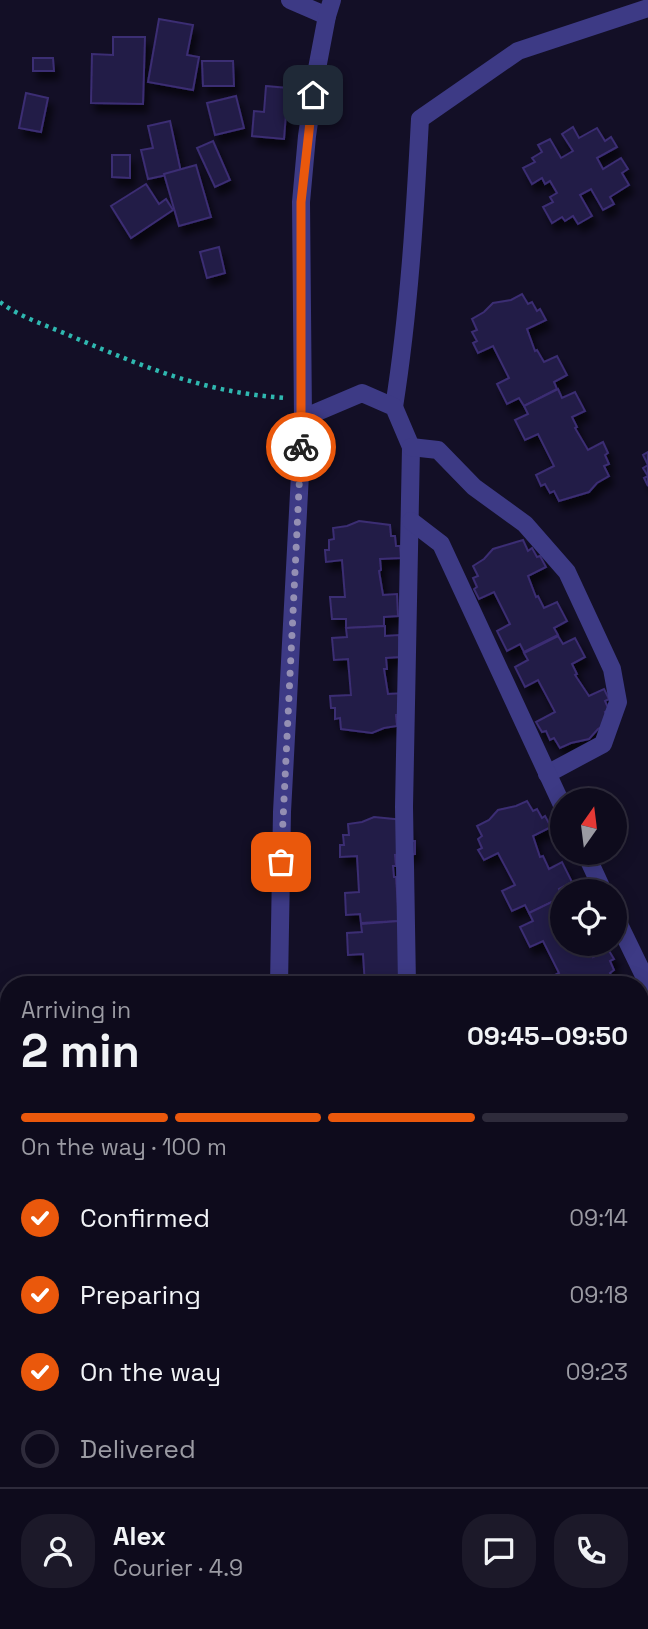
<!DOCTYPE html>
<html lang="en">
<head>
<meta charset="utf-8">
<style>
  body { margin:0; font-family:"Space Grotesk",sans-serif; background:#1c1929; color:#f1f3f6; height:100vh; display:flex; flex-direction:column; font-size:26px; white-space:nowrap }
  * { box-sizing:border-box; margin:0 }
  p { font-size:23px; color:#9b9ba3 }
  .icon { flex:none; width:38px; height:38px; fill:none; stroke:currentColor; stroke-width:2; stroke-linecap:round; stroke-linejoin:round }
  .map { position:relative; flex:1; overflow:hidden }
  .panel { position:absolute; left:0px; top:976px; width:649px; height:653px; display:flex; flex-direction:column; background:#0e0b1c; border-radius:28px 28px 0 0; box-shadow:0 4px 18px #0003,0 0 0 2px #2e2b3b }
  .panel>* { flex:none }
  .needle { width:46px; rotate:14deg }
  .fabs { position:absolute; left:550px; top:788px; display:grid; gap:14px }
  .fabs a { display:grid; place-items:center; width:77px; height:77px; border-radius:50%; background:#0e0b1c; box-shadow:0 4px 18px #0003,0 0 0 2px #2e2b3b; font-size:35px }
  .pin { position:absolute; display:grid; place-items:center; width:60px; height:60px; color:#fff; margin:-30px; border-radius:14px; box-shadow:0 4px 10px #0006 }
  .courier { position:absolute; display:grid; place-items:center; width:70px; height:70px; margin:-35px; border:5px solid #ea580c; border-radius:50%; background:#fff; color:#222; box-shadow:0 2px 9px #0007 }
  .head em { font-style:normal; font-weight:800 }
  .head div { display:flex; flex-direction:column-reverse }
  .head { display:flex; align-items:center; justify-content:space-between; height:119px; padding:0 21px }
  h1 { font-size:46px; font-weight:800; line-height:52px }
  .bar { display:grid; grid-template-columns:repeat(4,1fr); gap:10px 7px; align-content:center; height:84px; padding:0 21px }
  .bar i { height:9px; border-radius:5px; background:#2e2b3b }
  .bar .selected { background:#ea580c }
  .bar p { grid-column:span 4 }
  .line { display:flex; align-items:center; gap:18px; padding:0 21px; border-top:2px solid #2e2b3b }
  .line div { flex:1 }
  .round { display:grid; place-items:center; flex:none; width:74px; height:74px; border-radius:28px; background:#1c1929 }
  ol { padding:0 21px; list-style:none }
  li { display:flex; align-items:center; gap:21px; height:77px }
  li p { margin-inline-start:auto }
  li .icon { padding:7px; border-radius:50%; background:#ea580c; color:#fff; stroke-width:4 }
  li:last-child { color:#9b9ba3 }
  li i { width:38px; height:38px; border:4px solid #2e2b3b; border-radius:50% }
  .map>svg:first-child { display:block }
</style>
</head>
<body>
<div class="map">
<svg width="648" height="1629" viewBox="0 0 648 1629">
  <defs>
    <filter id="shadow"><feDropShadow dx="4.5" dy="8" stdDeviation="3.5" flood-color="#0009"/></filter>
  </defs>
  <rect width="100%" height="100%" fill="#130f26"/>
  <g fill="#241b47" stroke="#3b2d73" stroke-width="2" filter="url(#shadow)">
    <polygon points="159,19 193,25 187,55 199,57 193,90 148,82"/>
    <polygon points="113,37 145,37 143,104 91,103 92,54 113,55"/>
    <polygon points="33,58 53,58 54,71 33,71"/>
    <polygon points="202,61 233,61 234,86 203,86"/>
    <polygon points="266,86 288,88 284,139 252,136 254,111 264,112"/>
    <polygon points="26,93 48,98 41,132 19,128"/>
    <polygon points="236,96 244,128 215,135 207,103"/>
    <polygon points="170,121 181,172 148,179 141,150 153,148 148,126"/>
    <polygon points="573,127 579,138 597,128 605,141 611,137 617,147 597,158 603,169 621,158 628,169 622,173 629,185 610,197 614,204 603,210 591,189 580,195 592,216 578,224 573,216 565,221 562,217 552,223 543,207 553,202 550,197 557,193 550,181 545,184 542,178 532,184 523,168 535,162 532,158 542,152 538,145 550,139 561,158 573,151 562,134"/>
    <polygon points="213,141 230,180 215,187 197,148"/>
    <polygon points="112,155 130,155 130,178 112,177"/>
    <polygon points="196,165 211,217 179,226 164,174"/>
    <polygon points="146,184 159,204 166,199 173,210 131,238 111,206"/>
    <polygon points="219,247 225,273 207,278 200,252"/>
    <polygon points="522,294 528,304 532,302 537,311 540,309 546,320 527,329 535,351 537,350 544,362 557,356 567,375 554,382 557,389 524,406 519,398 507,404 497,384 509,378 493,346 478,353 473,343 477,341 472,332 477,330 472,319 484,312 493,303 511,300"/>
    <polygon points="558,389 562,398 575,392 585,411 572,417 577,427 575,428 588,450 603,442 608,453 605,455 609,464 604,466 609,476 597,483 589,492 559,501 554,491 550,493 545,484 541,486 536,475 554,466 538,434 525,440 515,420 528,414 524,406"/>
    <polygon points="648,452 648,486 644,478 648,476 643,468 648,465 643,455"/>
    <polygon points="359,521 390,525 391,536 395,536 396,546 400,546 401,558 380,559 381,570 379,571 383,595 397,594 398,616 384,617 384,626 346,628 346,619 332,619 330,597 345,597 342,560 326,562 325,550 329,550 329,540 334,539 333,528 347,526"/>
    <polygon points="523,540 528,551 532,548 537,557 540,556 546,567 528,576 536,597 538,596 544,608 557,602 567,621 554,628 558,635 524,652 520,644 507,651 497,631 510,624 494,592 479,599 474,589 477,587 473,578 478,576 473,566 484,559 493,549"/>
    <polygon points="385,626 385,636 399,635 400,657 386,658 387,669 384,669 388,694 405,693 402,714 396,715 397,726 384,728 372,733 341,729 340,718 335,719 335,708 331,708 330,696 351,695 348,659 334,660 332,638 347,637 346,628"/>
    <polygon points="558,636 563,644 575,638 585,657 572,664 577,674 575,675 589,696 604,689 609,699 605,701 609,710 605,712 610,722 598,729 589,739 571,743 560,748 554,738 550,740 546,731 542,732 536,722 555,712 538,680 525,687 515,667 528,660 524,653"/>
    <polygon points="527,801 533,811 537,809 542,818 545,816 551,827 533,836 540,857 543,856 549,869 562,862 572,882 559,889 562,897 529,913 525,905 512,911 502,891 515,885 498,853 484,860 478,850 482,848 478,839 482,836 477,826 489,820 498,810 516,806"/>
    <polygon points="374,817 404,820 411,841 415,841 415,854 395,855 396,866 393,866 394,877 396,877 399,921 361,923 360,914 346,915 345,893 359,892 357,856 340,857 340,845 344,845 343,835 349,835 348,824 362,822"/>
    <polygon points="562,897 562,943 587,944 593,957 608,949 614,959 610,961 614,970 610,973 615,983 611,985 543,985 541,982 559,973 543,941 530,947 520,927 533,921 529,913"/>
    <polygon points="399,921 403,985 365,985 363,954 348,955 347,933 362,932 361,924"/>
    <polygon points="640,1147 648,1147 648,1250 643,1252 640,1228 645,1226 640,1217"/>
  </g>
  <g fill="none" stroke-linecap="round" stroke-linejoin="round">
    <path stroke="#2fb8b0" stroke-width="4.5" stroke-dasharray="3.5 5" stroke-linecap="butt" d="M 0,302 C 21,318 49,326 73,337 C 147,368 203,392 285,398"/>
    <g stroke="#3d3a85" stroke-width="18">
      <polyline points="290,0 327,16"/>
      <path d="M 394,407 C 409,312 415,215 420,119 L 518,51 L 648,8"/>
      <polyline points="303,418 362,393 394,407 411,447 404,807 407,985"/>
      <polyline points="411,447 438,450 474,487 525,524 567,572 612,669 618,702 603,744 547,774"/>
      <polyline points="411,521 441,544 562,805"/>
      <polyline points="585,852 603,891"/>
      <polyline points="614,914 648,984"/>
      <polyline points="279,985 282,812 303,418 301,202 307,136 316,74 327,16 332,0"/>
      <polyline points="640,1404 648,1404"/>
    </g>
    <polyline stroke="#ff4fa3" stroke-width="21" points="275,1624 319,1629"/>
  </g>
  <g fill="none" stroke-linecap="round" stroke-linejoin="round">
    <polyline stroke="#948fb3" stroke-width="7" stroke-dasharray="0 12.6" points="281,862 301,447"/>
    <polyline stroke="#ea580c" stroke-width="9" points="301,447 301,202 313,95"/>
  </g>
</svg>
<div class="fabs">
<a><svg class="needle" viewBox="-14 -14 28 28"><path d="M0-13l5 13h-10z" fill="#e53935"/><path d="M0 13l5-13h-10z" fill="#9b9ba3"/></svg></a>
<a><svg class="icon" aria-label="locate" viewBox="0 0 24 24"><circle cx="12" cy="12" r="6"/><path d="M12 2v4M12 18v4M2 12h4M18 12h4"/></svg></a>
</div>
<div class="pin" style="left:281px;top:862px;background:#ea580c"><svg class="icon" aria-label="bag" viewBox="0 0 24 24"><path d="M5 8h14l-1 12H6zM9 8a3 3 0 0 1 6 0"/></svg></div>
<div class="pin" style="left:313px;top:95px;background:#1f2937"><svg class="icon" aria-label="home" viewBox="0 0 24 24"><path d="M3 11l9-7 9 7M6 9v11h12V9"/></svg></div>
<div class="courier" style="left:301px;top:447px"><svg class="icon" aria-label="bike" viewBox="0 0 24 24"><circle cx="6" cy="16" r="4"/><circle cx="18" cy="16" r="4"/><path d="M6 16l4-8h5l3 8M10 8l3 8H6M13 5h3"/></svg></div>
<section class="panel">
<div class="head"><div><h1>2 min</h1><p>Arriving in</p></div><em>09:45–09:50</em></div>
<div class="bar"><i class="selected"></i><i class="selected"></i><i class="selected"></i><i></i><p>On the way · 100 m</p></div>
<ol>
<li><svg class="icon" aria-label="check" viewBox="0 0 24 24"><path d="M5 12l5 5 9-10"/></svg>Confirmed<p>09:14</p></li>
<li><svg class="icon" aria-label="check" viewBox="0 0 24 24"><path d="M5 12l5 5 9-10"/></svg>Preparing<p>09:18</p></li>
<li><svg class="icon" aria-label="check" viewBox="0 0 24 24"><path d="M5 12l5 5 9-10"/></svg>On the way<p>09:23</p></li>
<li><i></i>Delivered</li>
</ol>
<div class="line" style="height:126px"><a class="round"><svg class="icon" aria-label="person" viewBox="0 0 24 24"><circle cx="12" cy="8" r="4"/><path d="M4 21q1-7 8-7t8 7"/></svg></a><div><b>Alex</b><p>Courier · 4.9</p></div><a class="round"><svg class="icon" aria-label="chat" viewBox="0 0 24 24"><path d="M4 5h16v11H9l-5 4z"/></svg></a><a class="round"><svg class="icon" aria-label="phone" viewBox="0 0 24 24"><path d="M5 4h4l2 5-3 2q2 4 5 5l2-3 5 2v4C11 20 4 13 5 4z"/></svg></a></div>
</section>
</div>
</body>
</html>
